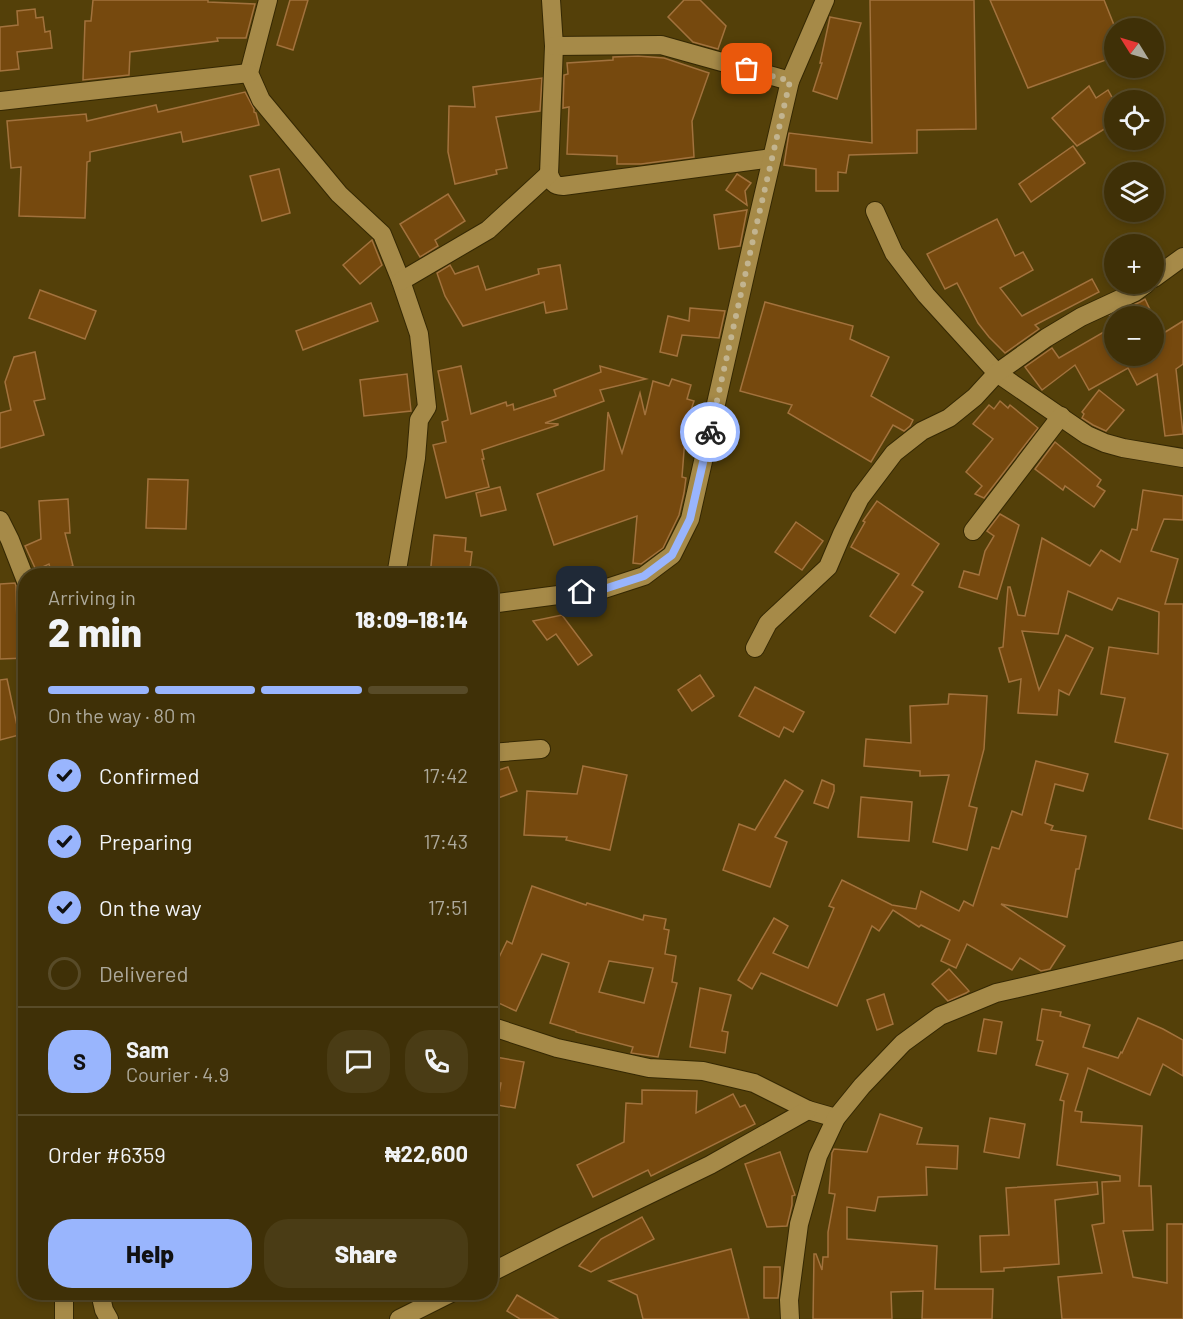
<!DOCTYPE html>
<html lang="en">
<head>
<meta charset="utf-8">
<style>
  body { margin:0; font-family:Barlow,sans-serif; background:#4a3c15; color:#f1f3f6; height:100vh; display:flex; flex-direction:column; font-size:22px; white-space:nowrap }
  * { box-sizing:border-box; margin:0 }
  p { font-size:20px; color:#ada99b }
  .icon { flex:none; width:33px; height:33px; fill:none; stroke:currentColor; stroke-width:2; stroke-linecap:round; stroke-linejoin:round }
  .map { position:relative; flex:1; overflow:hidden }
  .sheet { position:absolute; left:18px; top:568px; width:480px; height:732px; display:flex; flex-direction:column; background:#3f3007; border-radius:24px; box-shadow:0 3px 9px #0003,0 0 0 2px #584b28 }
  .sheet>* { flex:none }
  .needle { width:39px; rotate:307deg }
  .fabs { position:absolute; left:1104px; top:18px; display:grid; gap:12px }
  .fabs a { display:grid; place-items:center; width:60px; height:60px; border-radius:50%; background:#3f3007; box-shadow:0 3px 9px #0003,0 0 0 2px #584b28; font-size:30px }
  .pin { position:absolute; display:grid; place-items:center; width:51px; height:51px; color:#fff; margin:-26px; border-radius:12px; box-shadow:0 3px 9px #0006 }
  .courier { position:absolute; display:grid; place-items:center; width:60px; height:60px; margin:-30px; border:4px solid #99b5fd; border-radius:50%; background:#fff; color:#222; box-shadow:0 2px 8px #0007 }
  .headline em { font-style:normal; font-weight:800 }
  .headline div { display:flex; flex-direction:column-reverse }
  .headline { display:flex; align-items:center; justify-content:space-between; height:102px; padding:0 30px }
  h1 { font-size:39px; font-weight:800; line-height:45px }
  .bar { display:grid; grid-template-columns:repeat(4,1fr); gap:9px 6px; align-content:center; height:72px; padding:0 30px }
  .bar i { height:8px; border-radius:4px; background:#584b28 }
  .bar .current { background:#99b5fd }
  .bar p { grid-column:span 4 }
  .line { display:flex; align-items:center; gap:15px; padding:0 30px; border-top:2px solid #584b28 }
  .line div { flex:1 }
  .round { display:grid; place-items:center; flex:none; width:63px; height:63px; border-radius:24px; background:#4a3c15 }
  ol { padding:0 30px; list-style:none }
  li { display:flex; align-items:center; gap:18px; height:66px }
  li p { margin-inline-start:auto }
  li .icon { padding:6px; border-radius:50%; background:#99b5fd; color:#111; stroke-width:4 }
  li:last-child { color:#ada99b }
  li i { width:33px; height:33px; border:3px solid #584b28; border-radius:50% }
  .primary-button { display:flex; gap:12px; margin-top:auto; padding:12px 30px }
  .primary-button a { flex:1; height:69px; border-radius:24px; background:#99b5fd; color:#111; font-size:24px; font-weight:800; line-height:69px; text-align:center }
  .primary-button a+a { background:#4a3c15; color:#f1f3f6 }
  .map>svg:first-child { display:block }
</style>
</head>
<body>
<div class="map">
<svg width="1183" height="1319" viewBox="0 0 1183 1319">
  <rect width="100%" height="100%" fill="#544009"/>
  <g fill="#76490e" stroke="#a2723d" stroke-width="1.5" fill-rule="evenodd">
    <polygon points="93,0 208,0 208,2 255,4 246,38 217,38 218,41 130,52 129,75 83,80 85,21 91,21"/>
    <polygon points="290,0 308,0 293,50 277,45"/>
    <polygon points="684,0 700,0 726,26 718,49 693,42 668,17"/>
    <polygon points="870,0 974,0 976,129 917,130 917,153 849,155 846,173 838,172 838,191 816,191 816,169 784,165 789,133 872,143"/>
    <polygon points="990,0 1104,0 1114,25 1114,57 1028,88"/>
    <polygon points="35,9 36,18 43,17 45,32 50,31 52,48 17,52 19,69 0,71 0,27 18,25 17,11"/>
    <polygon points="830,17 861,23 837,99 813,91 822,63 820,63"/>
    <polygon points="638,56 664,58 709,73 692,121 694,157 641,164 617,164 617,156 567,154 569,107 563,108 564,75 568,74 567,63 613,60 613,57"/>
    <polygon points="542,78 540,111 496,117 507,168 496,170 497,174 455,184 448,152 449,106 475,107 473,87"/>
    <polygon points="1089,86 1096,98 1108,90 1114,101 1114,123 1077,146 1052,118"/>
    <polygon points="245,92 254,109 254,112 256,113 259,125 183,142 181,132 90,152 90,161 87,162 85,218 19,216 21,167 11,168 7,121 86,114 87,121 156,105 158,112"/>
    <polygon points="1073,146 1085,163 1031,202 1019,184"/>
    <polygon points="279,169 290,213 262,221 250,176"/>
    <polygon points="737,174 751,183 745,191 747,205 726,190"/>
    <polygon points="448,194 465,221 435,240 438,246 420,257 400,224"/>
    <polygon points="747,210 740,246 719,249 714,215"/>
    <polygon points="997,219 1015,256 1023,252 1033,270 1000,288 1022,316 1092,279 1099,292 1035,325 1039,329 1005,353 989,337 978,323 957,283 945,289 927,254"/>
    <polygon points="372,240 382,265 360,284 343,265"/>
    <polygon points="450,265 455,274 478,266 486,290 539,274 538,269 560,265 567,309 546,313 544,302 463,326 445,296 437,273"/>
    <polygon points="40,290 96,311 85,339 29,318"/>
    <polygon points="1145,299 1153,316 1109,316 1140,302"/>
    <polygon points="765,302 853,326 850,339 889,357 871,396 913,420 910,426 904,431 893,425 871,462 788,413 792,405 740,391"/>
    <polygon points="371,303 378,321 303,350 296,331"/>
    <polygon points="690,308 725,311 719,338 682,335 677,356 660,352 668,316 689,321"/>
    <polygon points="1183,321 1183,364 1176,369 1183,434 1165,436 1157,374 1137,385 1128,368 1089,390 1075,365 1042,390 1025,367 1052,348 1059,358 1114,326 1114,356 1154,356 1154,339"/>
    <polygon points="35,352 45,399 34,401 44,435 0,448 0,413 11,410 5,382 14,357"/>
    <polygon points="461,366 471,414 506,402 507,406 513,404 514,410 556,396 554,390 601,372 600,366 646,379 600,390 604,401 545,423 558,424 558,425 482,450 484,459 482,459 489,487 446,498 433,445 446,442 442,422 448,420 438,371"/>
    <polygon points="407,374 411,411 364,416 360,380"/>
    <polygon points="672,379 691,385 687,399 694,401 686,425 682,477 686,478 684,493 679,515 663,548 641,564 633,563 637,516 554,545 537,494 604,470 608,412 622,453 640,393 645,415 653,381 669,386"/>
    <polygon points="1099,390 1124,410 1106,431 1093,425 1082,418 1084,414 1082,412"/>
    <polygon points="1000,401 1008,408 1010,405 1038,428 984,498 975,494 982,486 966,472 993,439 973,424 989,405 994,409"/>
    <polygon points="1055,442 1101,480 1097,486 1105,491 1094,507 1065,486 1063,490 1035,469"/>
    <polygon points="148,479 188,480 186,529 146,528"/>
    <polygon points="500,487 506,510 481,516 476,493"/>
    <polygon points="1143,490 1183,496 1183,520 1164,519 1151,551 1178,559 1165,604 1183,604 1183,829 1149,819 1168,754 1115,742 1125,698 1101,694 1109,647 1158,654 1159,612 1118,598 1112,610 1068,591 1058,634 1022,631 1039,690 1066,635 1093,648 1069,695 1059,690 1057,715 1018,713 1021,679 1009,682 999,648 1003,647 1008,587 1010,587 1018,615 1025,616 1042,538 1090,566 1101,550 1120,562 1132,529 1137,530"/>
    <polygon points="68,499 70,533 65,533 73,566 51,572 49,564 36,570 25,546 41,539 39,501"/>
    <polygon points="877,501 939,544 912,585 923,592 895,633 870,616 899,574 851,547 865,522 863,521"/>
    <polygon points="1000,514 1019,525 997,599 959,587 964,571 979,575 985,551 994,536 987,531"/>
    <polygon points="796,522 823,541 802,570 775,552"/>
    <polygon points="434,535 466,538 465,551 472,552 469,576 430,576"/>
    <polygon points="15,583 16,586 17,626 26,625 26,658 0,659 0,584"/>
    <polygon points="562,615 592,655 578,665 556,634 547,640 533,621"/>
    <polygon points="700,675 714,696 692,711 678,690"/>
    <polygon points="7,679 19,735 0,740 0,680"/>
    <polygon points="755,687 804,712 793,732 784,727 779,737 739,716"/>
    <polygon points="949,694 987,696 984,749 969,806 977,808 967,850 933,842 949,775 920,776 920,771 864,766 866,739 911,743 910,706 948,704"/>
    <polygon points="1036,761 1088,774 1083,791 1055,784 1045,823 1053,826 1051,830 1086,836 1079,869 1076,869 1067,917 1001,904 1065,946 1050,969 1041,971 1020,958 1012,970 967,944 956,968 941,961 950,940 921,925 919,927 893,910 879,931 872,926 837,1006 761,973 752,989 738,980 774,918 788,926 773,953 808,968 834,908 829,906 842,880 892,905 916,909 921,891 959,911 964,901 973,906 992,847 999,849 1012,811 1022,815"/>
    <polygon points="583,766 627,775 610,850 566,840 567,837 524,835 527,791 577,794"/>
    <polygon points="508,767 517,791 490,801 490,773"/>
    <polygon points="785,780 803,791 775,837 787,842 770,887 723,870 739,824 755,830"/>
    <polygon points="822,780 834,785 834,791 828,808 814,803"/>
    <polygon points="861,797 912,802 909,841 858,837"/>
    <path d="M 532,886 L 586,905 L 587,903 L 643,920 L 644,915 L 666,919 L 664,929 L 669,930 L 665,954 L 676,956 L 672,982 L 677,983 L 658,1057 L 631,1053 L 633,1047 L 576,1032 L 576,1031 L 550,1023 L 569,963 L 542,954 L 516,1011 L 490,999 L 490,976 L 507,941 L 512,944 ZM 609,961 L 653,968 L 644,1003 L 599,992 Z"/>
    <polygon points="949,969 969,991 966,993 948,1001 932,984"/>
    <polygon points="700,988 731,995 722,1031 728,1032 725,1053 690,1047"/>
    <polygon points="884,994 893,1024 877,1030 867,1000"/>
    <polygon points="1042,1009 1061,1012 1060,1016 1090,1025 1083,1047 1118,1058 1121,1052 1122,1053 1138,1018 1163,1029 1183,1040 1183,1076 1163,1064 1150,1095 1088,1068 1075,1111 1082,1112 1081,1122 1142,1126 1139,1186 1151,1186 1153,1230 1123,1231 1133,1277 1167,1283 1167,1224 1183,1224 1183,1319 1062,1319 1058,1277 1102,1273 1092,1225 1104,1223 1102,1182 1120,1181 1120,1176 1057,1165 1064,1101 1060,1100 1068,1074 1036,1065 1043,1041 1037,1040"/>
    <polygon points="984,1019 1002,1022 996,1054 978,1051"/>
    <polygon points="490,1056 524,1062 515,1108 497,1105 501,1083 490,1081"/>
    <polygon points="642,1090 697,1091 696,1113 733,1094 740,1107 745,1105 755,1124 651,1176 648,1170 593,1197 577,1165 624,1142 626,1103 642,1104"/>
    <polygon points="880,1114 922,1128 917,1144 958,1146 957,1169 926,1167 927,1195 878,1197 875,1211 847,1207 847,1239 937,1246 935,1289 993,1289 992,1319 922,1319 923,1291 891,1292 892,1319 813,1319 814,1254 816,1254 822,1270 823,1257 828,1257 828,1232 835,1194 829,1193 832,1153 834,1149 867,1152"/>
    <polygon points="990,1118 1025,1124 1019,1158 984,1152"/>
    <polygon points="780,1152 795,1195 792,1196 792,1205 787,1226 767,1227 745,1164"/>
    <polygon points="1097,1182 1098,1194 1055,1200 1059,1264 1004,1268 1004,1271 981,1272 980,1236 1009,1235 1006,1188"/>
    <polygon points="642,1217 654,1239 591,1272 579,1266 601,1239"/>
    <polygon points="731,1249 749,1319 643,1319 637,1295 609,1281"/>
    <polygon points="764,1267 780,1267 780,1281 778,1298 764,1298"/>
    <polygon points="517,1295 558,1319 520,1319 507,1311"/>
  </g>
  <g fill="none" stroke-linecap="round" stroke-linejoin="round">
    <g stroke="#352803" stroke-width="20">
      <g id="minor">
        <polyline points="268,0 249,73 261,100 339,194 382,234 401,281 419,334 427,407 419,420 416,458 396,576"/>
        <path d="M 551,0 L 554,46 L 549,174 C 552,182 554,186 563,186 L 772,158"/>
        <polyline points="554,46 661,45 790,81"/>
        <polyline points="0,101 249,73"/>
        <polyline points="875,211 894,253 926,295 997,373 1087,435 1105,443 1123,448 1183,458"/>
        <polyline points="1154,278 1183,257"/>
        <polyline points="401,281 488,230 549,174"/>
        <polyline points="0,520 10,540 26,581"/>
        <polyline points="973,531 1061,416"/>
        <polyline points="490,604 604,589 644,576 672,555 690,519 753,240 790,81 825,0"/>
        <polyline points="755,648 768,623 828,567 842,534 860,498 894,453 922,431 949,418 975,397 997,373 1046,338 1081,317 1135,292 1146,284"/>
        <polyline points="490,753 541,749"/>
        <polyline points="490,1026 557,1048 649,1068 703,1071 754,1083 808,1110 836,1118"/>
        <polyline points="490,1273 561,1237 710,1165 808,1110"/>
        <polyline points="100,1293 104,1310 109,1319"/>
        <polyline points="64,1319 64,1293"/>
        <polyline points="399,1319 451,1293"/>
        <polyline points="790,1319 789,1300 799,1224 818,1156 836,1118 862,1086 903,1043 940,1016 996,993 1183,950"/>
      </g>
    </g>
    <use href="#minor" stroke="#a68a48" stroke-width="18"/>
  </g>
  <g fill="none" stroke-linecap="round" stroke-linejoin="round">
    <polyline stroke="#c2b490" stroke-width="6" stroke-dasharray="0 10.8" points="710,432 753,240 790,81 747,69"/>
    <polyline stroke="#99b5fd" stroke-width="8" points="582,592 604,589 644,576 672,555 690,519 710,432"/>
  </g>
</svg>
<div class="fabs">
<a><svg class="needle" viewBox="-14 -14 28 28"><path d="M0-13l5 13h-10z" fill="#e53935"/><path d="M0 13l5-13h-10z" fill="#ada99b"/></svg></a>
<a><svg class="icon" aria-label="locate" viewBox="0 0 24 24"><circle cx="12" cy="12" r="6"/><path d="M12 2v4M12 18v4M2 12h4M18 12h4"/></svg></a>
<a><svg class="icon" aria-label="layers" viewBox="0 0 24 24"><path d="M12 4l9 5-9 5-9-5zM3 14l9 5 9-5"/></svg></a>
<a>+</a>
<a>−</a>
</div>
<div class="pin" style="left:747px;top:69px;background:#ea580c"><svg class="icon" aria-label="bag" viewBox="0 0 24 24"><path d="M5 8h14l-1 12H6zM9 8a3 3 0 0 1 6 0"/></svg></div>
<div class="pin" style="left:582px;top:592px;background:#1f2937"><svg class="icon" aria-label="home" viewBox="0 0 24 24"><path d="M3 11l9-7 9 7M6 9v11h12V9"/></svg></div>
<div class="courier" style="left:710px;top:432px"><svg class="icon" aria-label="bike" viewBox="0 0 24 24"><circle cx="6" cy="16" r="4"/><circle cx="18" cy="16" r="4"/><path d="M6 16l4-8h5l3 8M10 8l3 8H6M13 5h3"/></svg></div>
<section class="sheet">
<div class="headline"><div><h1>2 min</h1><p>Arriving in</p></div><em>18:09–18:14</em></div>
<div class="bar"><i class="current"></i><i class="current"></i><i class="current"></i><i></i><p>On the way · 80 m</p></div>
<ol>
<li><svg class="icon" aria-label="check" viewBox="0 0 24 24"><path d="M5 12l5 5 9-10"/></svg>Confirmed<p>17:42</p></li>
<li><svg class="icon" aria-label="check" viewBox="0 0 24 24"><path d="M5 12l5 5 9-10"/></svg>Preparing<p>17:43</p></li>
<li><svg class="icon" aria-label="check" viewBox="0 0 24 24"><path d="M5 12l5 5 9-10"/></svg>On the way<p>17:51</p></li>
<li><i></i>Delivered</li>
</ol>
<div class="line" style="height:108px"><b class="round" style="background:#99b5fd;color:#111">S</b><div><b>Sam</b><p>Courier · 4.9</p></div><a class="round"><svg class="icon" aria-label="chat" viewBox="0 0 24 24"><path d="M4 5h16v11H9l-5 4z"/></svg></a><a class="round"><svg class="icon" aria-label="phone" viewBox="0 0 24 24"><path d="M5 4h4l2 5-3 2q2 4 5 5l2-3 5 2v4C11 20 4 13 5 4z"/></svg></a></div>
<div class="line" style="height:78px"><div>Order #6359</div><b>₦22,600</b></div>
<div class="primary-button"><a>Help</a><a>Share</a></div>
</section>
</div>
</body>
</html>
